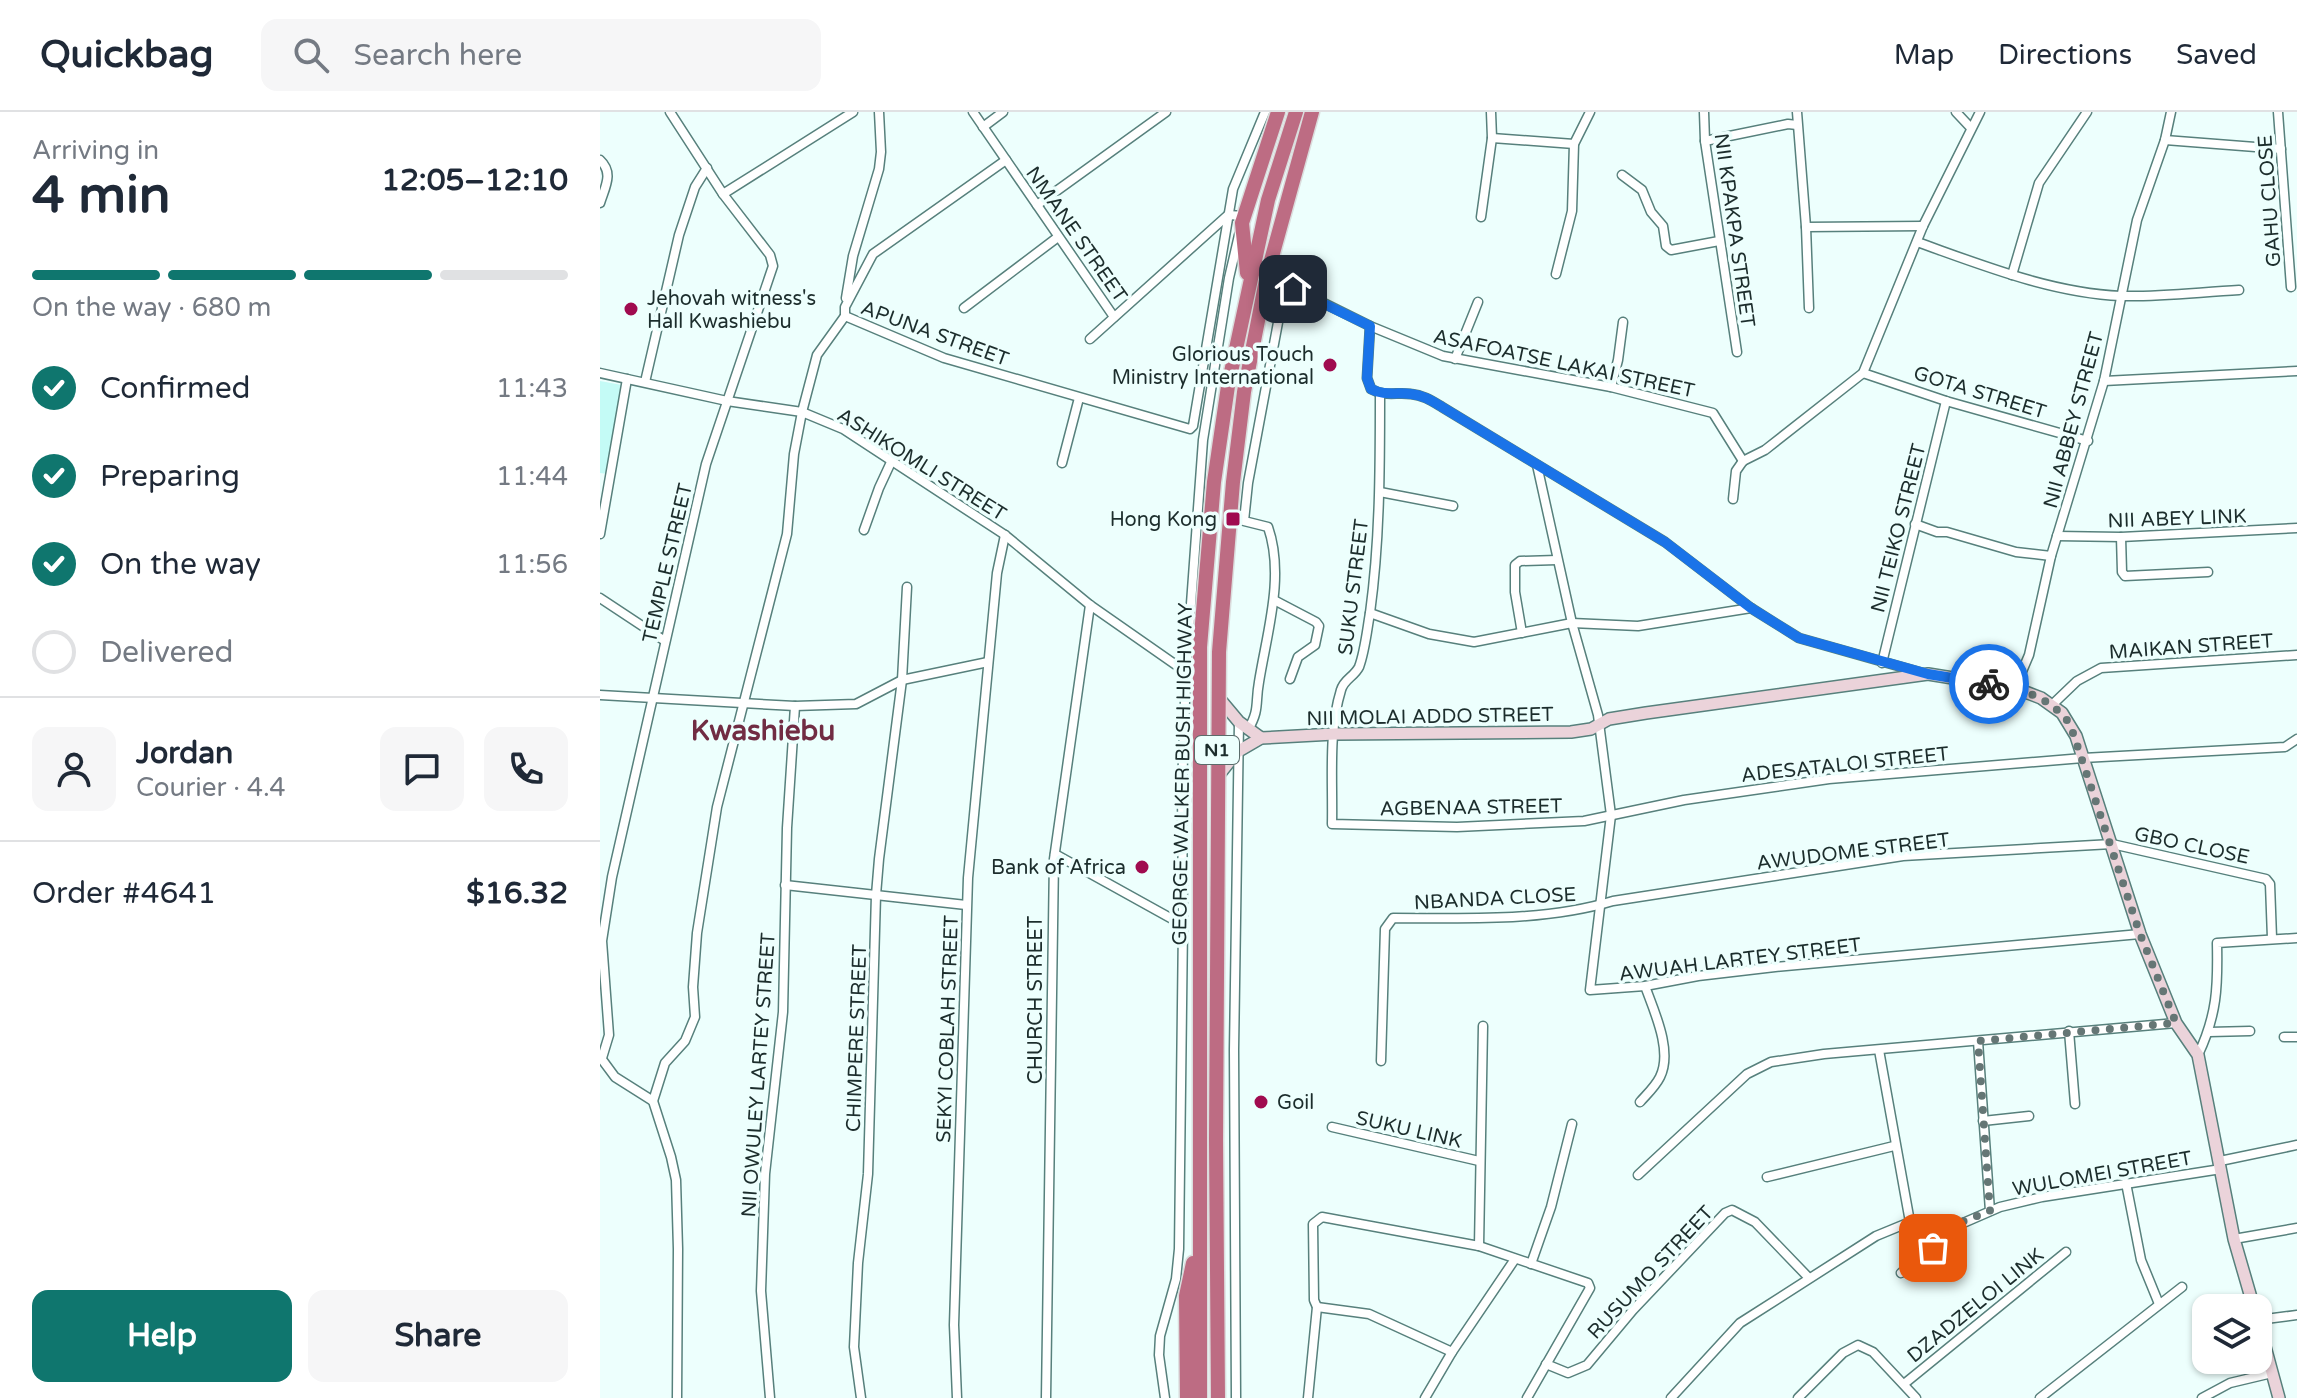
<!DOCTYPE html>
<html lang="en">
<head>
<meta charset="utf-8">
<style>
  body { margin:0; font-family:"Varela Round",sans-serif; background:#f6f6f7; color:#1f2937; height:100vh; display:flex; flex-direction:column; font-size:30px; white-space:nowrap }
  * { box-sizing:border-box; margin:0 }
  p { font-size:26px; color:#747a83 }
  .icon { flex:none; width:44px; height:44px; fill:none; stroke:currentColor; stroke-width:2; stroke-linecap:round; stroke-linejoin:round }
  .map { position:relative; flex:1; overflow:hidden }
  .details { display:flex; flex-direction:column; background:#fff; width:600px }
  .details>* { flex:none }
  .fabs { position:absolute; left:1592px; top:1182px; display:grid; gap:16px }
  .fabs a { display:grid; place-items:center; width:80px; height:80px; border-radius:16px; background:#fff; box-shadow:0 2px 6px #0004; font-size:40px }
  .pin { position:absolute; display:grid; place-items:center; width:68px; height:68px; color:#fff; margin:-34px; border-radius:16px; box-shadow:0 4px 12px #0006 }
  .courier { position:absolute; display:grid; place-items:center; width:80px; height:80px; margin:-40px; border:6px solid #1a73e8; border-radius:50%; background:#fff; color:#222; box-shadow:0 2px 10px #0007 }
  .overview em { font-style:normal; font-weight:800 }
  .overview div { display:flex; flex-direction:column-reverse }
  .overview { display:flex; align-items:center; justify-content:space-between; height:136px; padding:0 32px }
  h1 { font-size:52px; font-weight:800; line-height:60px }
  .bar { display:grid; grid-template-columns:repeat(4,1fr); gap:12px 8px; align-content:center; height:96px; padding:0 32px }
  .bar i { height:10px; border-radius:6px; background:#e0e1e3 }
  .bar .selected { background:#0f766e }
  .bar p { grid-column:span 4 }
  .line { display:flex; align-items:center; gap:20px; padding:0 32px; border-top:2px solid #e0e1e3 }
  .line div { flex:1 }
  .round { display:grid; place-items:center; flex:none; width:84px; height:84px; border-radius:16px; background:#f6f6f7 }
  ol { padding:0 32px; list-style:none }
  li { display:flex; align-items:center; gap:24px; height:88px }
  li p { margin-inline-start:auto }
  li .icon { padding:8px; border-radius:50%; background:#0f766e; color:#fff; stroke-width:4 }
  li:last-child { color:#747a83 }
  li i { width:44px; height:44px; border:4px solid #e0e1e3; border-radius:50% }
  .primary-button { display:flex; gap:16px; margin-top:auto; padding:16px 32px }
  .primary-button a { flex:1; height:92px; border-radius:16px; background:#0f766e; color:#fff; font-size:32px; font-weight:800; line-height:92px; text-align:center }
  .primary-button a+a { background:#f6f6f7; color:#1f2937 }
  header { display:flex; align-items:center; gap:48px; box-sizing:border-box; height:112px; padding:0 40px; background:#fff; border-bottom:2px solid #e0e1e3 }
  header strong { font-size:38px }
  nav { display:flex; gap:44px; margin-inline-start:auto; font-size:28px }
  .search { width:560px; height:72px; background:#f6f6f7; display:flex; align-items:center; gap:20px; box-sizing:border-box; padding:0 28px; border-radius:16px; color:#747a83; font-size:30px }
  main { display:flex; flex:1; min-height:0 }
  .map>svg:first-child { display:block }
</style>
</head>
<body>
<header>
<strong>Quickbag</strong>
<div class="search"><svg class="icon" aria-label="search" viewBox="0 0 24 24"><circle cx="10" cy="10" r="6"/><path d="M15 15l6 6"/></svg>Search here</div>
<nav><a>Map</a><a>Directions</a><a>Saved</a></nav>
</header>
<main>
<section class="details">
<div class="overview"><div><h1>4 min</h1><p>Arriving in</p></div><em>12:05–12:10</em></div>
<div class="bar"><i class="selected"></i><i class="selected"></i><i class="selected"></i><i></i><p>On the way · 680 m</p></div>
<ol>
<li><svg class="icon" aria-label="check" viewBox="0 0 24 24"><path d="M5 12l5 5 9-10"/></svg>Confirmed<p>11:43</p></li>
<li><svg class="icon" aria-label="check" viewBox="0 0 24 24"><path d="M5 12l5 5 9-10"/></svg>Preparing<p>11:44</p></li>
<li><svg class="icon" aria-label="check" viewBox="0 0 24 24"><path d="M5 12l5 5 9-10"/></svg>On the way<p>11:56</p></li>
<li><i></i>Delivered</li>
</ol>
<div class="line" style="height:144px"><a class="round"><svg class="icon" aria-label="person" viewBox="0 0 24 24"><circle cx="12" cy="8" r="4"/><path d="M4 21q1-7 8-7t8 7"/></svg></a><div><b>Jordan</b><p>Courier · 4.4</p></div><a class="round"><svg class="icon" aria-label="chat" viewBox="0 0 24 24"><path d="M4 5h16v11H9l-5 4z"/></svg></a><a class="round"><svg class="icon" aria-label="phone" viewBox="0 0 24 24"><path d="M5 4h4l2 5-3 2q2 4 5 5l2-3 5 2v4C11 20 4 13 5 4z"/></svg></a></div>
<div class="line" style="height:104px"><div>Order #4641</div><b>$16.32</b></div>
<div class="primary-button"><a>Help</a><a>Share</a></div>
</section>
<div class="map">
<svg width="1697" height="1286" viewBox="0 0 1697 1286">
  <rect width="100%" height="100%" fill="#edfffd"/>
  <polygon fill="#c4fbf6" points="0,269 22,273 8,362 0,361"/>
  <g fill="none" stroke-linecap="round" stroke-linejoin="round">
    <g stroke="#57807c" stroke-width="11">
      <g id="street">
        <polyline points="373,0 514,205"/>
        <polyline points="1104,0 1105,29 1137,240"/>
        <polyline points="1197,0 1206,115 1209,196"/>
        <polyline points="1356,0 1371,16"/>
        <polyline points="1678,0 1691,175"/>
        <polyline points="383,15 403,0"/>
        <polyline points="892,26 974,32"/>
        <polyline points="1565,28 1681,37"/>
        <polyline points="1105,29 1188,12 1197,13"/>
        <path d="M 0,48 C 14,61 5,75 0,91"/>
        <polyline points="1022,63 1042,78 1051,100 1063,114 1066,134 1071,138 1119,129"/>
        <polyline points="123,82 253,0"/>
        <polyline points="437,93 566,0"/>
        <polyline points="881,105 892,26 891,0"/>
        <polyline points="1206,115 1323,114"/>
        <path d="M 1317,130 C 1382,153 1451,181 1521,184 C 1560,185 1600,180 1639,178"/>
        <polyline points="956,162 972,99 974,32 990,0"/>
        <polyline points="667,163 770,214 843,244 1011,275 1113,301 1143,349"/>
        <polyline points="1412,163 1439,71 1487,0"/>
        <polyline points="246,186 253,144 279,57 281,40 279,0"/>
        <polyline points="364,196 458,125"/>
        <polyline points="245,204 344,246 590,317 593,314 633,77 665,0"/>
        <path d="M 770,214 L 767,266 L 771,277 C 785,285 796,280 811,282 C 823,283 832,289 842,295 L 1065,430 L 1151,496 L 1199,526 L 1323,561"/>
        <polyline points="490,227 628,103 644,104"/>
        <polyline points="855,247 878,190"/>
        <polyline points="0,261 127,289 202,300 243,317 405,423 490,493 586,560"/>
        <polyline points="1263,261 1346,289 1488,329"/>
        <polyline points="1504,269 1697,259"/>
        <polyline points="45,270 79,123 95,75 107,56"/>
        <polyline points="1011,275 1018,248 1023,210"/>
        <path d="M 780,282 C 780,355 780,428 770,501 C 767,518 765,539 759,555 C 754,565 744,567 741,578 C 728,620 733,669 732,712 L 857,715 L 984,709 L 1084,688 L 1229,667 L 1483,646 L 1685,635 L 1697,627"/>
        <polyline points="1143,349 1165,338 1263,261 1323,114 1380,0"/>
        <polyline points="462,351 479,286"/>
        <polyline points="937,353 972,511 998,603 1011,703 990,878 1045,874 1098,864 1175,855 1540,822"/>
        <polyline points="780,380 853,394"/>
        <polyline points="1133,387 1136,359 1143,349"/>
        <polyline points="1315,412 1337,420 1347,420 1416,440 1451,444"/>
        <polyline points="264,418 279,376 292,348"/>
        <polyline points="0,422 27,267"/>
        <polyline points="1457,424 1521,425 1697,416"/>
        <polyline points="1521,425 1522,460 1525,464 1608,460"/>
        <polyline points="0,486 65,529"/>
        <polyline points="674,488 716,510 719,514 715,533 698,545 690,567"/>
        <polyline points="770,501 829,522 874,530 972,511 1038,514 1151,496"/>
        <polyline points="922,521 915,480 915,453 920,449 957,448"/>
        <polyline points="1282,551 1346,289"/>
        <polyline points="1415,576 1429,543 1451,444 1504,269 1537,108 1565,28 1571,0"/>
        <polyline points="0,583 195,594 256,592 302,568 388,550"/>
        <polyline points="1453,592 1477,569 1501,556 1697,543"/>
        <path d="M 648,618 C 660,597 655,592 659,570 C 667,520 685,464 668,415 L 644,409 L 648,371 L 685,173"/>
        <polyline points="455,742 583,813"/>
        <polyline points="185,773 366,793"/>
        <polyline points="1469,919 1475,992"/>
        <polyline points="1609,920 1650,919"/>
        <polyline points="1684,925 1697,925"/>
        <polyline points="1378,929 1390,1099"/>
        <polyline points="1279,938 1310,1110"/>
        <path d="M 1598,943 C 1617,903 1618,875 1617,831 L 1697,826"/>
        <polyline points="1,946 15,965 53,989 71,1045 76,1068 78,1137 77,1286"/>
        <polyline points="2,946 9,923 2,829 12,765 106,352 173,154 170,143 123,82 70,0"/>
        <path d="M 781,949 L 785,817 L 793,806 C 866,806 943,810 1013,789 L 1303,744 L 1512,732 L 1666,767 L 1670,772 L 1672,826"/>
        <polyline points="53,989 65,951 85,929 95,905 93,875 97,821 117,695 187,422 194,342 202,300 217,243 245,204 245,195 273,142 406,48"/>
        <path d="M 1040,990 C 1047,982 1055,975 1060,965 C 1073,939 1054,899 1045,874"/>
        <polyline points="1383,1009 1429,1004"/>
        <polyline points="732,1015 879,1049"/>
        <polyline points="1620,1049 1697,1033"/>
        <polyline points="1038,1063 1147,962 1171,950 1224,942 1576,911"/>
        <polyline points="1167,1065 1294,1034"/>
        <polyline points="1526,1071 1541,1148 1559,1192"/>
        <polyline points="1634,1127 1697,1116"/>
        <polyline points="879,1134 883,914"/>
        <polyline points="931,1152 951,1095 972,1012"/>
        <path d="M 1301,1161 C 1318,1148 1337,1137 1344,1117"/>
        <polyline points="717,1195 769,1202 852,1240"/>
        <polyline points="1658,1208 1697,1203"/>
        <polyline points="946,1252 968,1261 987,1253 1033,1198 1125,1101 1132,1098 1155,1110 1208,1165"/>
        <polyline points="1304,1272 1466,1140"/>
        <polyline points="170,1286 161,1179 165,1062 183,900 187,716 195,594"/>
        <polyline points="261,1286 254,1235 258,1151 268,1062 276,783 279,747 302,568 307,475"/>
        <polyline points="357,1286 354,1213 368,766 397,461 405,423"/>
        <polyline points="446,1286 454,747 490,493"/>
        <polyline points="565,1286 559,1243 560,1224 576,1167 579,1137 583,813 582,676 586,560 603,328 629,166 639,123"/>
        <polyline points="636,1286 634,938 639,610"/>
        <polyline points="708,1286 717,1195 714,1188 713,1112 722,1105 879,1134 988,1171 990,1176 927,1286"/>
        <polyline points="825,1286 852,1240 915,1147"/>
        <polyline points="1071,1286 1140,1211 1276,1124 1310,1110 1344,1117 1354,1115 1400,1095 1442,1085 1621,1057"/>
        <polyline points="1198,1286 1243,1241 1258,1233 1273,1240 1316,1286"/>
        <polyline points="1440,1286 1582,1175"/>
        <polyline points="1602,1286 1630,1271 1672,1261"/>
      </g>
    </g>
    <g stroke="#57807c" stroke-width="14">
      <g id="secondary">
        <polyline points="618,585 639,610 661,626"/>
        <polyline points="618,664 637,640 661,626 734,622 971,620 991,617 1009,607 1046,601 1328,562 1415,576 1441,586 1462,601 1476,624 1540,822 1576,911 1598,943 1634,1127 1654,1196"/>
        <polyline points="1658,1209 1679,1286"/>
      </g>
    </g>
    <g stroke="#dbdddd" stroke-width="17">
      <g id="highway">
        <polyline points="647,161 642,111 678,0"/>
        <polyline points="587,1286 586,1184 593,1151"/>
        <polyline points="600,1286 600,535 614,370 628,274 668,88 696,0"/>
        <polyline points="618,1286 616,1028 619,540 633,370 644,280 667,163 712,0"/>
      </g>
    </g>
    <use href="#street" stroke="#fff" stroke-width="8"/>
    <use href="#secondary" stroke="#ebd3da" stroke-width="11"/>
    <use href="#highway" stroke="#bd6c83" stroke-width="14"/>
  </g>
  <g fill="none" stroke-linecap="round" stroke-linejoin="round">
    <path stroke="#657675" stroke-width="8" stroke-dasharray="0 14.4" d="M 1333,1136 L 1339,1129 L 1344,1117 L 1390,1099 L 1378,929 L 1576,911 L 1540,822 L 1470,612 C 1449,584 1422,577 1389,572"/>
    <path stroke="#1a73e8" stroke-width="10" d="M 693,177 L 770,214 L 767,266 L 771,277 C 784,284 796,280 811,282 C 823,283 832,289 842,295 L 1065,430 L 1151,496 L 1199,526 L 1328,562 L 1389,572"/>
  </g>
  <g fill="#a00b4f" stroke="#edfffd" stroke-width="3">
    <circle cx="31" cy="197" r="8"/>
    <circle cx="730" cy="253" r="8"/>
    <rect x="625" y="399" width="16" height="16" rx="4"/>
    <circle cx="542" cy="755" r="8"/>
    <circle cx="661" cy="990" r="8"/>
  </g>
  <g text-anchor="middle" stroke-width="7" stroke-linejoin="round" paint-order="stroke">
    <rect fill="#edfffd" stroke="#5b6c6b" stroke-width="2" x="595" y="624" width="44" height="28" rx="6"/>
    <g font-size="18" font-weight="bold" fill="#1c2d2c">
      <text x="617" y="644">N1</text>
    </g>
    <g font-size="20" fill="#1c2d2c" stroke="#edfffd">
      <text transform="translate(1669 89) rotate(-94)" y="7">GAHU CLOSE</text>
      <text transform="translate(1135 118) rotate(82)" y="7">NII KPAKPA STREET</text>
      <text transform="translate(477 122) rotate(55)" y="7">NMANE STREET</text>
      <text transform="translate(335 221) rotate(20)" y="7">APUNA STREET</text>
      <text transform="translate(964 251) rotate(12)" y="7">ASAFOATSE LAKAI STREET</text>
      <text transform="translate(1380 280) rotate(17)" y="7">GOTA STREET</text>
      <text transform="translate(1473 308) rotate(-75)" y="7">NII ABBEY STREET</text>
      <text transform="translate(322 352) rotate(32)" y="7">ASHIKOMLI STREET</text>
      <text transform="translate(1577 406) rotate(-2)" y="7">NII ABEY LINK</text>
      <text transform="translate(1298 416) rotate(-76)" y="7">NII TEIKO STREET</text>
      <text transform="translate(67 451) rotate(-77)" y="7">TEMPLE STREET</text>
      <text transform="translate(753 475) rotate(-83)" y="7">SUKU STREET</text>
      <text transform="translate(1591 534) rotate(-4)" y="7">MAIKAN STREET</text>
      <text transform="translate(830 604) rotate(-1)" y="7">NII MOLAI ADDO STREET</text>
      <text transform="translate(1245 652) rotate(-6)" y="7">ADESATALOI STREET</text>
      <text transform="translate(582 662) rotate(-89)" y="7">GEORGE WALKER BUSH HIGHWAY</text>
      <text transform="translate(871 695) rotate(-1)" y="7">AGBENAA STREET</text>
      <text transform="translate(1592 733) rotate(12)" y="7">GBO CLOSE</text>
      <text transform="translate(1253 739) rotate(-7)" y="7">AWUDOME STREET</text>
      <text transform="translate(895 786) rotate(-3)" y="7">NBANDA CLOSE</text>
      <text transform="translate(1140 847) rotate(-7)" y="7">AWUAH LARTEY STREET</text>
      <text transform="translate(435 888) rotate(-90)" y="7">CHURCH STREET</text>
      <text transform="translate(347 917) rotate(-88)" y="7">SEKYI COBLAH STREET</text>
      <text transform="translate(256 926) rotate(-88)" y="7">CHIMPERE STREET</text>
      <text transform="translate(158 963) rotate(-86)" y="7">NII OWULEY LARTEY STREET</text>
      <text transform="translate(809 1017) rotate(13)" y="7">SUKU LINK</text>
      <text transform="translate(1502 1061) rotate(-10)" y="7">WULOMEI STREET</text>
      <text transform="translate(1050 1160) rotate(-47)" y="7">RUSUMO STREET</text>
      <text transform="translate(1375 1193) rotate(-39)" y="7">DZADZELOI LINK</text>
    </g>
    <g font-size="20" fill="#1c2d2c" stroke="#edfffd" text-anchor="end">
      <text x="47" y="193" text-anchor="start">Jehovah witness's<tspan x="47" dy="23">Hall Kwashiebu</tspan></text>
      <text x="714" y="249">Glorious Touch<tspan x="714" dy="23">Ministry International</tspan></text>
      <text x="617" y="414">Hong Kong</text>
      <text x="526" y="762">Bank of Africa</text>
      <text x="677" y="997" text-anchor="start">Goil</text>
    </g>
    <g font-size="28" font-weight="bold" fill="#712c43" stroke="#edfffd">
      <text x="163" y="628">Kwashiebu</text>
    </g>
  </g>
</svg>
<div class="fabs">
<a><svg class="icon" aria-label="layers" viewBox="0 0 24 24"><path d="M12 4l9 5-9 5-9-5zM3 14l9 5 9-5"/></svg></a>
</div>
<div class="pin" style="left:1333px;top:1136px;background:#ea580c"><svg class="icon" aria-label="bag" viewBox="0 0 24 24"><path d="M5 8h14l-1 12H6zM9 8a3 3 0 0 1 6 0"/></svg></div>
<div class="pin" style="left:693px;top:177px;background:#1f2937"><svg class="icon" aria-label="home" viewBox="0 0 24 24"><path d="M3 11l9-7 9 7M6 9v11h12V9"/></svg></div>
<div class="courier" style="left:1389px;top:572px"><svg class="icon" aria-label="bike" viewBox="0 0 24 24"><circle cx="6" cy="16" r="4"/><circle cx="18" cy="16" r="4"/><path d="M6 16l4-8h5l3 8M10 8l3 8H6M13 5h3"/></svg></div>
</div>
</main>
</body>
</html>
